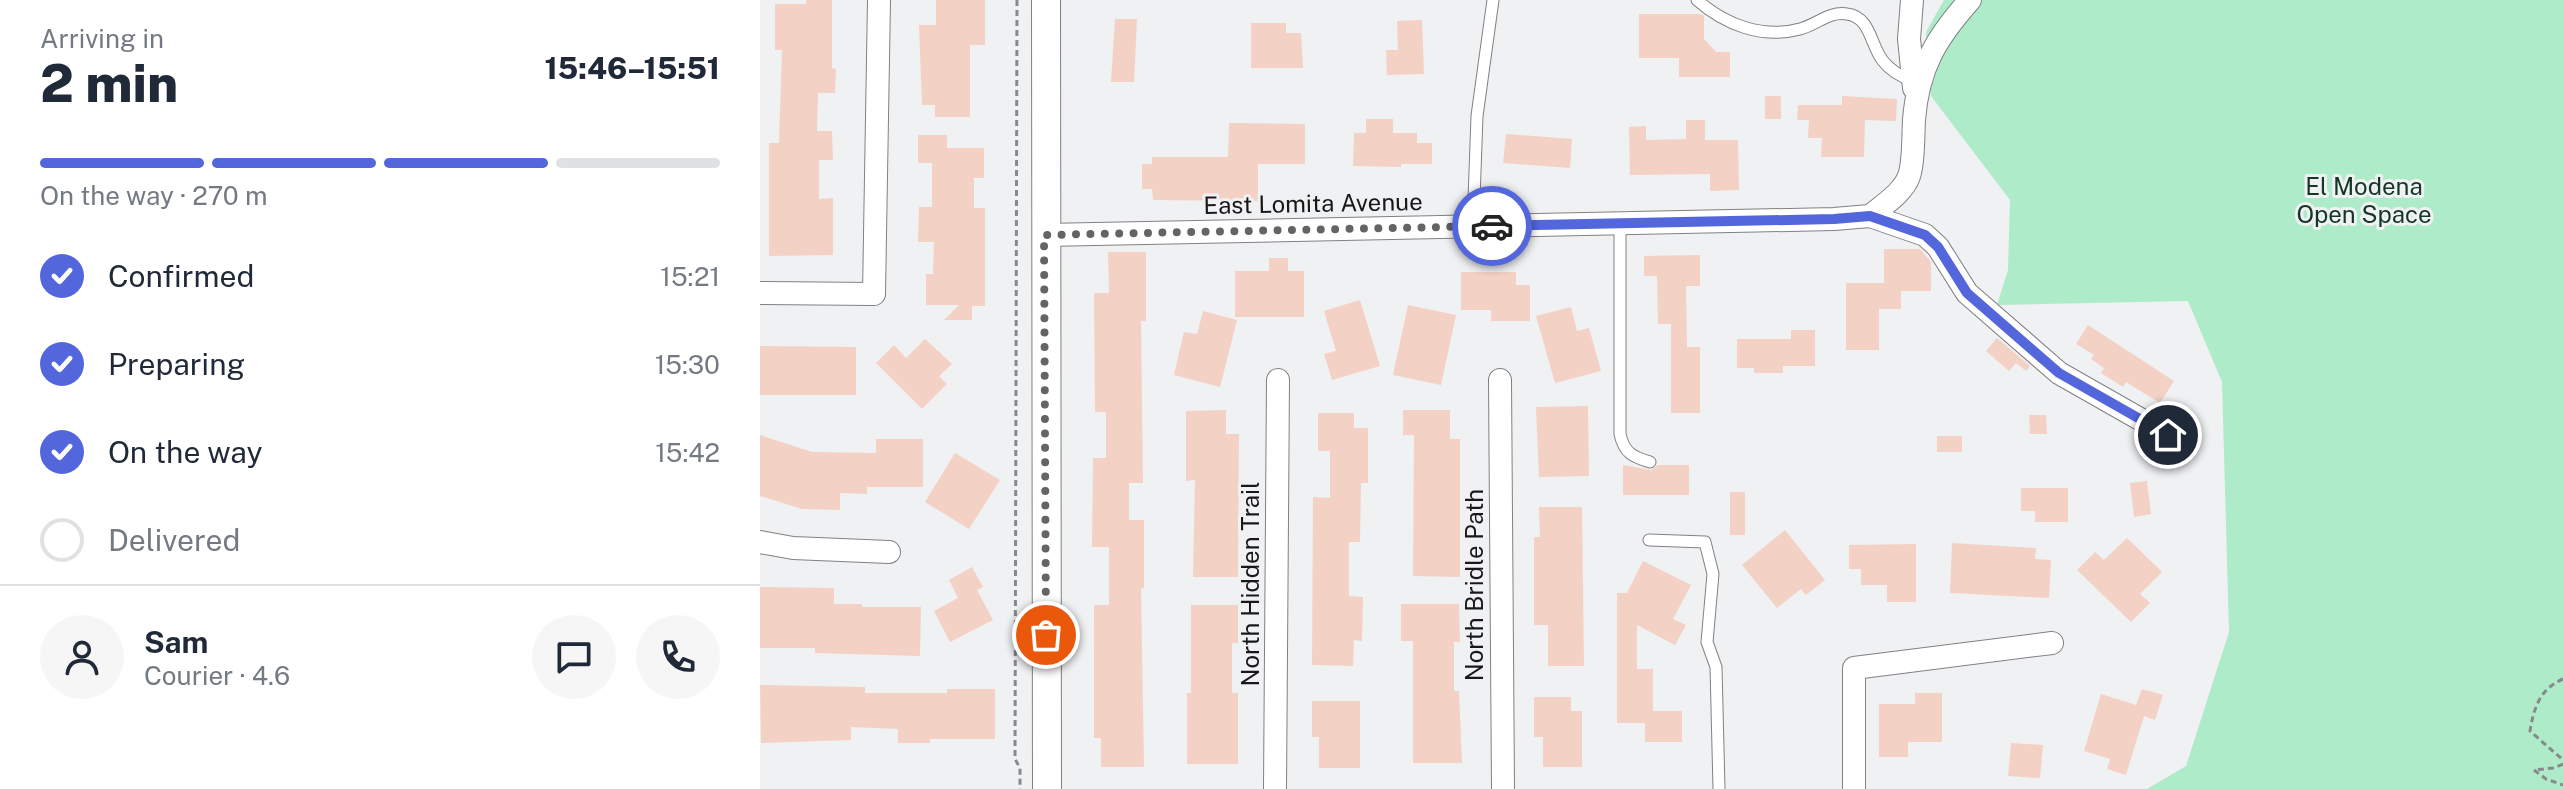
<!DOCTYPE html>
<html lang="en">
<head>
<meta charset="utf-8">
<style>
  body { margin:0; font-family:"Public Sans",sans-serif; background:#f6f6f7; color:#1f2937; height:100vh; display:flex; flex-direction:column; font-size:30px; white-space:nowrap }
  * { box-sizing:border-box; margin:0 }
  p { font-size:26px; color:#747a83 }
  .icon { flex:none; width:44px; height:44px; fill:none; stroke:currentColor; stroke-width:2; stroke-linecap:round; stroke-linejoin:round }
  .map { position:relative; flex:1; overflow:hidden }
  .panel { display:flex; flex-direction:column; background:#fff; width:760px }
  .panel>* { flex:none }
  .pin { position:absolute; display:grid; place-items:center; width:68px; height:68px; color:#fff; margin:-34px; border:4px solid #fff; border-radius:50%; box-shadow:0 2px 8px #0007 }
  .courier { position:absolute; display:grid; place-items:center; width:80px; height:80px; margin:-40px; border:6px solid #5466dc; border-radius:50%; background:#fff; color:#222; box-shadow:0 2px 10px #0007 }
  .head em { font-style:normal; font-weight:800 }
  .head div { display:flex; flex-direction:column-reverse }
  .head { display:flex; align-items:center; justify-content:space-between; height:136px; padding:0 40px }
  h1 { font-size:52px; font-weight:800; line-height:60px }
  .bar { display:grid; grid-template-columns:repeat(4,1fr); gap:12px 8px; align-content:center; height:96px; padding:0 40px }
  .bar i { height:10px; border-radius:6px; background:#e0e1e3 }
  .bar .selected { background:#5466dc }
  .bar p { grid-column:span 4 }
  .line { display:flex; align-items:center; gap:20px; padding:0 40px; border-top:2px solid #e0e1e3 }
  .line div { flex:1 }
  .round { display:grid; place-items:center; flex:none; width:84px; height:84px; border-radius:42px; background:#f6f6f7 }
  ol { padding:0 40px; list-style:none }
  li { display:flex; align-items:center; gap:24px; height:88px }
  li p { margin-inline-start:auto }
  li .icon { padding:8px; border-radius:50%; background:#5466dc; color:#fff; stroke-width:4 }
  li:last-child { color:#747a83 }
  li i { width:44px; height:44px; border:4px solid #e0e1e3; border-radius:50% }
  main { display:flex; flex:1; min-height:0 }
  .map>svg:first-child { display:block }
</style>
</head>
<body>
<main>
<section class="panel">
<div class="head"><div><h1>2 min</h1><p>Arriving in</p></div><em>15:46–15:51</em></div>
<div class="bar"><i class="selected"></i><i class="selected"></i><i class="selected"></i><i></i><p>On the way · 270 m</p></div>
<ol>
<li><svg class="icon" aria-label="check" viewBox="0 0 24 24"><path d="M5 12l5 5 9-10"/></svg>Confirmed<p>15:21</p></li>
<li><svg class="icon" aria-label="check" viewBox="0 0 24 24"><path d="M5 12l5 5 9-10"/></svg>Preparing<p>15:30</p></li>
<li><svg class="icon" aria-label="check" viewBox="0 0 24 24"><path d="M5 12l5 5 9-10"/></svg>On the way<p>15:42</p></li>
<li><i></i>Delivered</li>
</ol>
<div class="line" style="height:144px"><a class="round"><svg class="icon" aria-label="person" viewBox="0 0 24 24"><circle cx="12" cy="8" r="4"/><path d="M4 21q1-7 8-7t8 7"/></svg></a><div><b>Sam</b><p>Courier · 4.6</p></div><a class="round"><svg class="icon" aria-label="chat" viewBox="0 0 24 24"><path d="M4 5h16v11H9l-5 4z"/></svg></a><a class="round"><svg class="icon" aria-label="phone" viewBox="0 0 24 24"><path d="M5 4h4l2 5-3 2q2 4 5 5l2-3 5 2v4C11 20 4 13 5 4z"/></svg></a></div>
</section>
<div class="map">
<svg width="1803" height="789" viewBox="0 0 1803 789">
  <rect width="100%" height="100%" fill="#f0f1f3"/>
  <polygon fill="#aeebc8" points="1184,0 1803,0 1803,789 1387,789 1426,766 1469,632 1462,382 1428,301 1237,305 1248,270 1250,200 1171,96 1166,32"/>
  <g fill="#f3d1c5">
    <polygon points="46,0 72,0 72,68 76,69 75,93 58,93 57,131 72,131 73,160 59,160 59,199 73,198 73,255 9,256 9,143 19,143 22,50 15,50 15,4 46,4"/>
    <polygon points="176,0 225,0 225,45 210,45 210,117 175,117 175,105 162,105 159,25 176,25"/>
    <polygon points="879,14 941,14 944,16 944,39 956,52 970,52 970,77 919,77 919,58 879,58"/>
    <polygon points="355,19 377,19 374,82 351,82"/>
    <polygon points="662,20 664,74 627,75 626,50 638,50 637,21"/>
    <polygon points="491,23 526,23 526,33 541,33 543,68 491,68"/>
    <rect x="1005" y="96" width="16" height="23"/>
    <polygon points="1082,96 1137,99 1136,121 1105,120 1104,157 1061,157 1062,138 1048,138 1049,120 1037,120 1038,105 1082,105"/>
    <polygon points="606,119 633,119 633,133 657,133 657,143 672,143 672,164 641,164 641,167 593,166 594,133 606,133"/>
    <polygon points="926,120 945,120 945,140 978,140 979,190 950,191 950,174 870,175 869,127 886,126 886,140 926,139"/>
    <polygon points="469,123 545,124 545,164 498,164 498,201 393,200 392,189 382,189 382,164 392,164 392,157 468,157"/>
    <polygon points="746,134 812,139 810,168 743,163"/>
    <polygon points="158,135 187,135 187,148 224,148 224,178 214,178 214,208 225,208 225,306 212,306 212,320 184,320 199,305 166,305 166,274 173,274 174,242 158,242 159,207 172,207 172,163 158,163"/>
    <polygon points="1124,249 1160,249 1171,262 1171,291 1141,291 1141,309 1119,309 1119,350 1086,350 1086,283 1124,283"/>
    <polygon points="348,252 386,252 386,321 381,321 383,483 369,483 369,520 384,520 384,588 381,588 384,767 341,767 341,738 334,738 334,605 349,605 349,547 332,547 333,458 346,458 346,412 335,412 334,293 349,293"/>
    <polygon points="940,255 940,286 926,286 927,347 940,347 940,413 911,413 911,324 898,324 897,276 884,276 884,256"/>
    <polygon points="509,258 528,258 528,271 544,271 544,317 475,317 475,271 509,271"/>
    <polygon points="701,272 756,272 756,285 770,285 770,321 731,321 731,310 701,310"/>
    <polygon points="600,300 620,366 572,380 564,354 576,351 564,311"/>
    <polygon points="648,305 696,315 681,385 633,375"/>
    <polygon points="811,307 817,331 829,328 841,371 795,383 776,316"/>
    <polygon points="443,311 477,320 460,387 414,375 424,332 437,334"/>
    <polygon points="1328,325 1414,381 1400,403 1366,382 1363,387 1341,373 1344,368 1331,359 1334,355 1316,344"/>
    <polygon points="1031,330 1055,330 1055,366 1023,366 1023,373 994,373 994,368 977,368 977,339 1031,339"/>
    <polygon points="1237,338 1270,366 1266,371 1256,363 1249,371 1226,351"/>
    <polygon points="165,339 192,364 179,376 187,384 162,409 116,363 134,345 146,358"/>
    <polygon points="0,346 96,347 96,395 0,395"/>
    <polygon points="828,406 829,476 779,477 776,407"/>
    <polygon points="466,410 466,434 479,434 478,577 433,577 435,480 426,481 426,411"/>
    <polygon points="643,410 690,410 690,439 700,439 700,577 653,576 654,435 643,435"/>
    <polygon points="558,413 594,413 594,428 608,428 608,483 601,483 600,542 589,542 589,596 603,597 602,641 594,640 593,666 552,665 553,497 570,498 570,451 558,451"/>
    <polygon points="1269,415 1286,415 1287,434 1270,434"/>
    <polygon points="0,435 52,452 116,453 116,439 163,439 163,487 107,487 107,494 80,493 80,510 42,509 0,496"/>
    <rect x="1177" y="436" width="25" height="16"/>
    <polygon points="195,453 240,480 209,529 165,502"/>
    <polygon points="863,465 891,470 898,465 929,465 929,495 863,495"/>
    <polygon points="1387,481 1391,514 1374,517 1370,483"/>
    <polygon points="1261,488 1308,488 1308,522 1275,522 1275,511 1261,511"/>
    <rect x="970" y="492" width="15" height="43"/>
    <polygon points="779,507 822,507 824,666 788,666 788,625 774,625 774,537 780,537"/>
    <polygon points="1025,530 1065,580 1046,595 1041,589 1017,608 982,565"/>
    <polygon points="1367,538 1402,572 1380,594 1390,603 1371,622 1317,570 1335,552 1344,560"/>
    <polygon points="1192,543 1276,548 1275,559 1291,560 1289,598 1190,593"/>
    <polygon points="1156,544 1156,602 1127,602 1127,585 1101,585 1101,569 1089,569 1089,545"/>
    <polygon points="883,561 931,585 913,619 926,625 915,645 877,625 877,669 893,669 893,711 922,711 922,742 885,742 885,723 857,723 857,593 867,593"/>
    <polygon points="212,567 223,587 217,590 233,620 190,642 174,611 198,598 189,580"/>
    <polygon points="0,587 74,588 74,604 102,604 102,607 161,607 160,656 55,653 55,648 0,648"/>
    <polygon points="641,604 699,604 700,642 694,642 694,691 699,691 702,763 653,763 653,641 641,641"/>
    <polygon points="431,605 478,605 478,643 472,643 472,693 478,693 478,764 427,764 427,693 431,693"/>
    <polygon points="0,685 105,687 105,693 187,693 187,689 235,689 235,739 170,739 170,743 138,743 138,729 91,727 91,740 1,743"/>
    <polygon points="1382,689 1403,695 1395,720 1384,716 1366,775 1347,769 1350,759 1324,751 1341,694 1376,705"/>
    <polygon points="1155,693 1182,693 1182,742 1148,742 1148,757 1119,757 1119,704 1155,704"/>
    <polygon points="774,697 811,697 811,711 822,711 822,767 783,767 783,737 774,737"/>
    <polygon points="552,701 600,701 600,768 559,768 559,737 552,737"/>
    <polygon points="1251,743 1283,745 1280,778 1248,776"/>
  </g>
  <g fill="none" stroke-linecap="round" stroke-linejoin="round">
    <g stroke="#808183" stroke-width="13">
      <g id="service">
        <path d="M 937,0 C 965,25 1003,39 1040,29 C 1056,25 1069,11 1087,14 C 1111,17 1110,45 1123,61 C 1130,70 1142,77 1153,81"/>
        <path d="M 860,224 L 860,434 C 864,453 873,457 890,462"/>
        <polyline points="713,227 717,116 733,0"/>
        <polyline points="889,540 945,542 953,574 947,642 956,667 959,789"/>
      </g>
    </g>
    <g stroke="#808183" stroke-width="24">
      <g id="minor">
        <polyline points="1152,0 1149,39 1154,88"/>
        <path d="M 1110,216 C 1123,205 1143,193 1149,176 C 1154,163 1153,135 1154,120 C 1158,68 1176,38 1210,0"/>
        <polyline points="284,235 1074,219 1110,216 1165,235 1178,247 1207,293 1299,373 1408,435"/>
        <polyline points="0,293 114,294 119,0"/>
        <polyline points="740,380 743,789"/>
        <polyline points="0,542 33,548 129,552"/>
        <polyline points="515,789 518,380"/>
        <polyline points="1094,789 1094,668 1292,643"/>
      </g>
    </g>
    <g stroke="#808183" stroke-width="30">
      <polyline id="tertiary" points="286,0 287,789"/>
    </g>
    <g stroke="#89898b" stroke-width="3" stroke-dasharray="6 4" stroke-linecap="butt">
      <polyline points="257,0 255,759 260,768 260,789"/>
      <path d="M 1803,679 C 1780,689 1774,707 1770,731 L 1803,760"/>
      <polyline points="1803,764 1794,768 1774,770 1786,779 1803,785"/>
    </g>
    <use href="#service" stroke="#fff" stroke-width="11"/>
    <use href="#minor" stroke="#fff" stroke-width="22"/>
    <use href="#tertiary" stroke="#fff" stroke-width="28"/>
  </g>
  <g fill="none" stroke-linecap="round" stroke-linejoin="round">
    <polyline stroke="#646465" stroke-width="8" stroke-dasharray="0 14.4" points="286,635 284,235 732,226"/>
    <polyline stroke="#5466dc" stroke-width="10" points="732,226 1074,219 1110,216 1165,235 1178,247 1207,293 1299,373 1408,435"/>
  </g>
  <g text-anchor="middle" stroke-width="6" stroke-linejoin="round" paint-order="stroke">
    <g font-size="24" fill="#123725" stroke="#f0f1f3">
      <text x="1604" y="195">El Modena<tspan x="1604" dy="28">Open Space</tspan></text>
    </g>
    <g font-size="24" fill="#181819" stroke="#f0f1f3">
      <text transform="translate(553 204) rotate(-1)" y="8">East Lomita Avenue</text>
      <text transform="translate(491 584) rotate(-90)" y="8">North Hidden Trail</text>
      <text transform="translate(715 585) rotate(-90)" y="8">North Bridle Path</text>
    </g>
  </g>
</svg>
<div class="pin" style="left:286px;top:635px;background:#ea580c"><svg class="icon" aria-label="bag" viewBox="0 0 24 24"><path d="M5 8h14l-1 12H6zM9 8a3 3 0 0 1 6 0"/></svg></div>
<div class="pin" style="left:1408px;top:435px;background:#1f2937"><svg class="icon" aria-label="home" viewBox="0 0 24 24"><path d="M3 11l9-7 9 7M6 9v11h12V9"/></svg></div>
<div class="courier" style="left:732px;top:226px"><svg class="icon" aria-label="car" viewBox="0 0 24 24"><path d="M5 17H2v-5l4-1 3-4h7l3 4 3 1v5h-3M9 17h6M6 11h13"/><circle cx="7" cy="17" r="2"/><circle cx="17" cy="17" r="2"/></svg></div>
</div>
</main>
</body>
</html>
